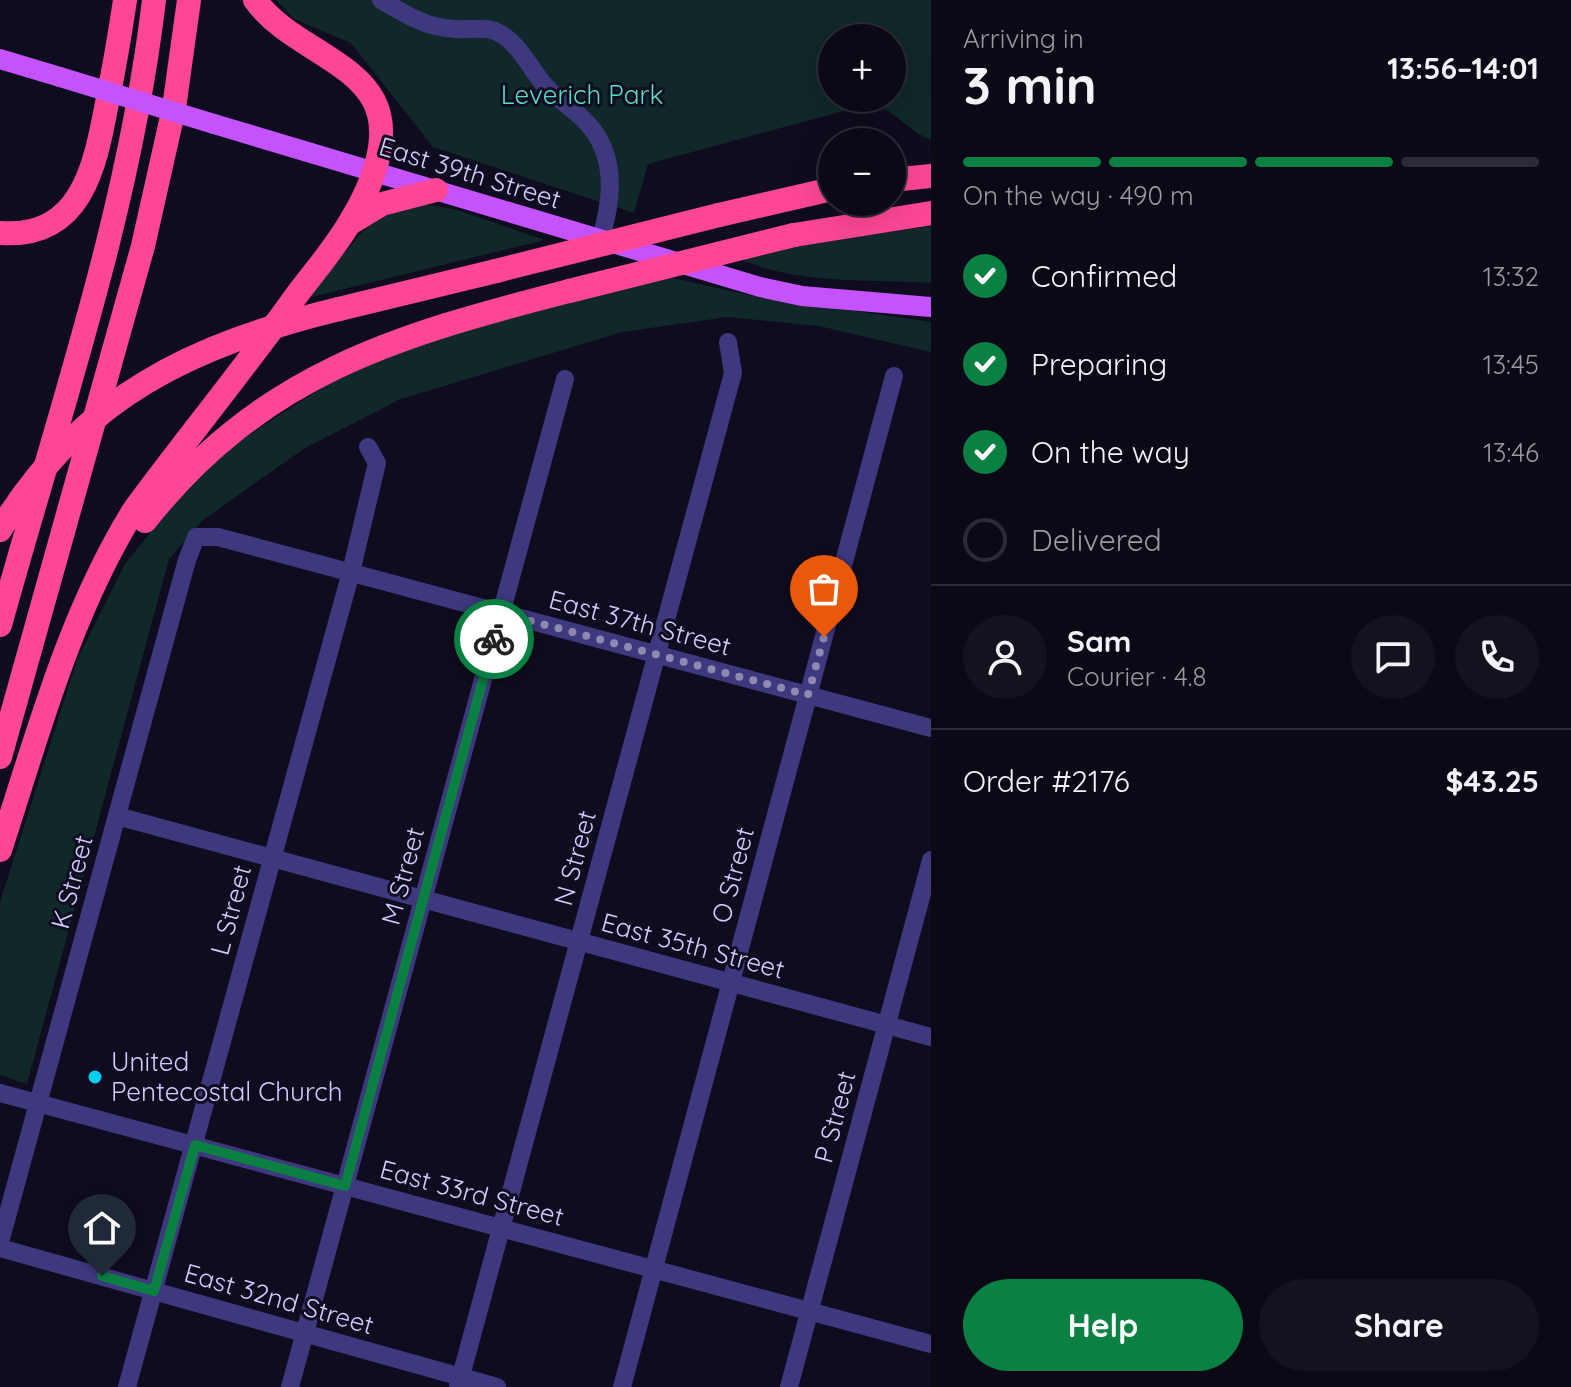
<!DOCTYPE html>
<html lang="en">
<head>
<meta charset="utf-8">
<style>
  body { margin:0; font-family:Quicksand,sans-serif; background:#151220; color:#f1f3f6; height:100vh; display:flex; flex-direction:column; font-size:30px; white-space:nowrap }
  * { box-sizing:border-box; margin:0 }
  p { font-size:26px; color:#9a9aa1 }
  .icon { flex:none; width:44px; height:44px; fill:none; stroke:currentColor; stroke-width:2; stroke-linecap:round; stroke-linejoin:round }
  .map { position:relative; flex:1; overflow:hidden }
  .sheet { display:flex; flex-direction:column; background:#0c0917; width:640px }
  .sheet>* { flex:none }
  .buttons { position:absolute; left:818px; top:24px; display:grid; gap:16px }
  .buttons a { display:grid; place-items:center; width:88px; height:88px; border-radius:50%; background:#0c0917; box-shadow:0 8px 32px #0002,0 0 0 2px #2c2a36; font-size:40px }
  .pin { position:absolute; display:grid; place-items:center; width:68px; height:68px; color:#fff; margin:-82px -34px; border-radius:50% 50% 50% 0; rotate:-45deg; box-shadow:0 0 8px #0007 }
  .pin .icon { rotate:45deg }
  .courier { position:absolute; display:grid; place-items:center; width:80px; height:80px; margin:-40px; border:6px solid #0b8043; border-radius:50%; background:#fff; color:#222; box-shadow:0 2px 10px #0007 }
  .summary em { font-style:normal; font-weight:700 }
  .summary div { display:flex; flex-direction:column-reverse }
  .summary { display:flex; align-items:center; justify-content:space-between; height:136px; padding:0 32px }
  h1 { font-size:52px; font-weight:700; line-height:60px }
  .bar { display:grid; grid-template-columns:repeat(4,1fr); gap:12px 8px; align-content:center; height:96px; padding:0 32px }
  .bar i { height:10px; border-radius:6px; background:#2c2a36 }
  .bar .active { background:#0b8043 }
  .bar p { grid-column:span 4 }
  .line { display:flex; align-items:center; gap:20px; padding:0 32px; border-top:2px solid #2c2a36 }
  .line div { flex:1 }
  .round { display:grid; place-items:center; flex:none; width:84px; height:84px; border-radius:42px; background:#151220 }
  ol { padding:0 32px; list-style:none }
  li { display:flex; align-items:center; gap:24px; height:88px }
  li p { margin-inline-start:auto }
  li .icon { padding:8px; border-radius:50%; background:#0b8043; color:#fff; stroke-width:4 }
  li:last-child { color:#9a9aa1 }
  li i { width:44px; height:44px; border:4px solid #2c2a36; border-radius:50% }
  .primary-button { display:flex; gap:16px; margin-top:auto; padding:16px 32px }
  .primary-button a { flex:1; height:92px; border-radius:48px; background:#0b8043; color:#fff; font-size:32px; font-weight:700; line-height:92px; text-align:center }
  .primary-button a+a { background:#151220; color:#f1f3f6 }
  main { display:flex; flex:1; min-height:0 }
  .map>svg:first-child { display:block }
</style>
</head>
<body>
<main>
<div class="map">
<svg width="931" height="1387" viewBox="0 0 931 1387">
  <rect width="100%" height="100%" fill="#100c1f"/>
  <g fill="#102829" fill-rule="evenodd">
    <path d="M 276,0 L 931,0 L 931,140 C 906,129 895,111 873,103 L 648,164 L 634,213 L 433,147 L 351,43 L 294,19 ZM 832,38 L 892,38 L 892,98 L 832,98 Z"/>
    <polygon points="416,203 454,209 545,240 307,298 368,225 386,210"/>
    <path d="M 931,226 L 931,283 C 870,279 797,285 740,259 L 801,245 Z"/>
    <polygon points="672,278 763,298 931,322 931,352 819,326 727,317 622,332 401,399 305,448 203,520 169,559 27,1084 0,1075 0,902 77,660 125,564 171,507 230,447 354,367 497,320"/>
  </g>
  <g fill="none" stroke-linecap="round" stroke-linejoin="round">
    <g stroke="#3e387e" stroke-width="18">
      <path d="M 381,0 C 405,14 426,28 455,29 C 468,30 485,26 497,32 C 516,40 530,67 542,82 C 554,97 570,106 583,119 C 618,152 613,200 600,240"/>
      <polyline points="117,816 931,1037"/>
      <polyline points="0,1093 931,1344"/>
      <polyline points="0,1242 187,560 196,537 218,537 931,728"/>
      <polyline points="0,1248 497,1387"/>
      <polyline points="127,1387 351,572 377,463 368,447"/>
      <polyline points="290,1387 565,379"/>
      <polyline points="458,1387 733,373 728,342"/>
      <polyline points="622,1387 894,376"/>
      <polyline points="789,1387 931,860"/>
    </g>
    <g stroke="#c553fd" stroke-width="20">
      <polyline points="0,59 60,77"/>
      <polyline points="214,124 760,287 802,296 931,307"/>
    </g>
    <g stroke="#fd4796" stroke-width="24">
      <polyline points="892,180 931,176"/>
      <polyline points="719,215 832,189"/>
      <polyline points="352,222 382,204 436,190"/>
      <path d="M 0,233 C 82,239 95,166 107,103 C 114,69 120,34 125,0"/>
      <polyline points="794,235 931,213"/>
      <polyline points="339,309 496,271"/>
      <path d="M 145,521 C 262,374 394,336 569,291"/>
      <path d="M 0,625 C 57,419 129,213 154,0"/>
      <polyline points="0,757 143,246 174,108 189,0"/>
      <path d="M 0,850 C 38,734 69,615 134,510 C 187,438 244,369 296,296 C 314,272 335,248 350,222 C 370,190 393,138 374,101 C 351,58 287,44 255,0"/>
    </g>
    <polyline stroke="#c553fd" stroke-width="20" points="60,77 214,124"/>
    <g stroke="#fd4796" stroke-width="24">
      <polyline points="496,271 719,215"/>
      <polyline points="569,291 794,235"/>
      <path d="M 0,530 C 80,397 194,344 339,309"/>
    </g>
  </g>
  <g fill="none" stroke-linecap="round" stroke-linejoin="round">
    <polyline stroke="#8f88b0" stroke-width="8" stroke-dasharray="0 14.4" points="494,639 501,613 808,695 824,637"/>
    <polyline stroke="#0b8043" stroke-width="10" points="102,1276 154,1291 195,1145 345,1186 494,639"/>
  </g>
  <circle fill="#02d0f3" stroke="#100c1f" stroke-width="3" cx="95" cy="1077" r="8"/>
  <g text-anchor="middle" stroke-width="6" stroke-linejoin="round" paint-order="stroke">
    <g font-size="26" fill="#58ddc2" stroke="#100c1f">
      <text x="582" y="104">Leverich Park</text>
    </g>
    <g font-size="26" fill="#d3cbfe" stroke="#100c1f">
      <text transform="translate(470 173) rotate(17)" y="9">East 39th Street</text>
      <text transform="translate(640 623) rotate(15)" y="9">East 37th Street</text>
      <text transform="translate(575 858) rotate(-75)" y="9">N Street</text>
      <text transform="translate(733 875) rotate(-75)" y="9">O Street</text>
      <text transform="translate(403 876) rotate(-75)" y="9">M Street</text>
      <text transform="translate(72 882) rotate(-75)" y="9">K Street</text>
      <text transform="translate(231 910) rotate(-75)" y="9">L Street</text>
      <text transform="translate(693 946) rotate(15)" y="9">East 35th Street</text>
      <text transform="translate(835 1117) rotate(-75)" y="9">P Street</text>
      <text transform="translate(472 1193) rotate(15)" y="9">East 33rd Street</text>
      <text transform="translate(279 1299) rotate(16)" y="9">East 32nd Street</text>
    </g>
    <g font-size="26" fill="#d3cbfe" stroke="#100c1f" text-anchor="start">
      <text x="111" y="1071">United<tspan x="111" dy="30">Pentecostal Church</tspan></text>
    </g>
  </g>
</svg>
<div class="buttons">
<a>+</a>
<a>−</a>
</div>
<div class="pin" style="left:824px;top:637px;background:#ea580c"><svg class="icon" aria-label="bag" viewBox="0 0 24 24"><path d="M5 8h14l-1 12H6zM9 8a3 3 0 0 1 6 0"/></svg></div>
<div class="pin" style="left:102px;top:1276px;background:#1f2937"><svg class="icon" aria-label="home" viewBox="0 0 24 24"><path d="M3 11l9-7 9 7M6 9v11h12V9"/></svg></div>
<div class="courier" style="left:494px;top:639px"><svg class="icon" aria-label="bike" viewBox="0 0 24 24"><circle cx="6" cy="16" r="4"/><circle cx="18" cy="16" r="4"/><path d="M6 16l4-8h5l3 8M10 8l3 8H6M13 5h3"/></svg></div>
</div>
<section class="sheet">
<div class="summary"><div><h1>3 min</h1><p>Arriving in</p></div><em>13:56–14:01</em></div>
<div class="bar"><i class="active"></i><i class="active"></i><i class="active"></i><i></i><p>On the way · 490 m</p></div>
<ol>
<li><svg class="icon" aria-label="check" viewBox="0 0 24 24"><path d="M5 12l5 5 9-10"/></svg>Confirmed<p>13:32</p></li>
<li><svg class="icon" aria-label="check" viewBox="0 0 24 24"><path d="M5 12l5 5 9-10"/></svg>Preparing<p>13:45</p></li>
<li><svg class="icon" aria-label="check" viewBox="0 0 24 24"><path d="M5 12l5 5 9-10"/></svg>On the way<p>13:46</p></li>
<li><i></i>Delivered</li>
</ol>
<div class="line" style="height:144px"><a class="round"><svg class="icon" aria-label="person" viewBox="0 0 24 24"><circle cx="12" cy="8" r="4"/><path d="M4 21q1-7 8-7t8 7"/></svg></a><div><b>Sam</b><p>Courier · 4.8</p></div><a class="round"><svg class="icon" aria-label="chat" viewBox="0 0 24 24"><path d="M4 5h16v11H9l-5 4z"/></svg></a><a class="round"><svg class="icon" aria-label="phone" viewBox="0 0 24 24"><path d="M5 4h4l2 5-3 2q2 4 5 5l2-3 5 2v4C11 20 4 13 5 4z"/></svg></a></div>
<div class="line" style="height:104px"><div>Order #2176</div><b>$43.25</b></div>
<div class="primary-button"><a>Help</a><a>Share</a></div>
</section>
</main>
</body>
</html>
